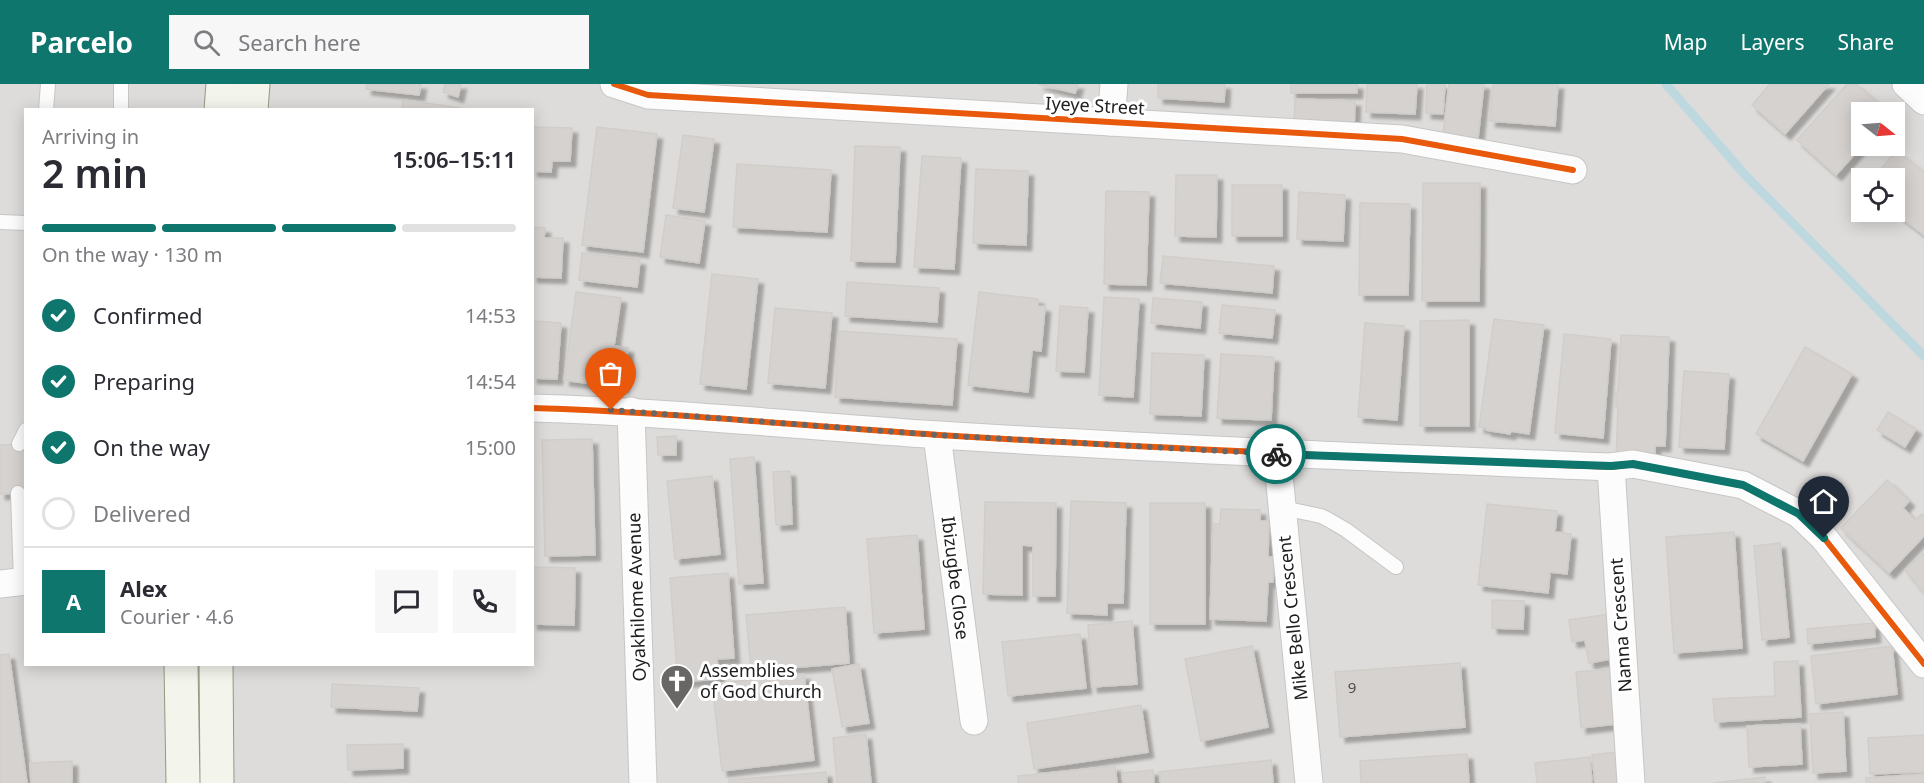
<!DOCTYPE html>
<html lang="en">
<head>
<meta charset="utf-8">
<style>
  body { margin:0; font-family:"Noto Sans",sans-serif; background:#f7f7f7; color:#2b2b33; height:100vh; display:flex; flex-direction:column; font-size:22px; white-space:nowrap }
  * { box-sizing:border-box; margin:0 }
  p { font-size:20px; color:#7c7c81 }
  .icon { flex:none; width:33px; height:33px; fill:none; stroke:currentColor; stroke-width:2; stroke-linecap:round; stroke-linejoin:round }
  .map { position:relative; flex:1; overflow:hidden }
  .drawer { position:absolute; left:24px; top:24px; width:510px; height:558px; display:flex; flex-direction:column; background:#fff; border-radius:0px; box-shadow:0 3px 15px #0003 }
  .drawer>* { flex:none }
  .needle { width:39px; rotate:107deg }
  .fabs { position:absolute; left:1851px; top:18px; display:grid; gap:12px }
  .fabs a { display:grid; place-items:center; width:54px; height:54px; border-radius:0px; background:#fff; box-shadow:0 3px 15px #0003; font-size:30px }
  .pin { position:absolute; display:grid; place-items:center; width:51px; height:51px; color:#fff; margin:-62px -26px; border-radius:50% 50% 50% 0; rotate:-45deg; box-shadow:0 0 6px #0007 }
  .pin .icon { rotate:45deg }
  .courier { position:absolute; display:grid; place-items:center; width:60px; height:60px; margin:-30px; border:4px solid #0f766e; border-radius:50%; background:#fff; color:#222; box-shadow:0 2px 8px #0007 }
  .summary em { font-style:normal; font-weight:600 }
  .summary div { display:flex; flex-direction:column-reverse }
  .summary { display:flex; align-items:center; justify-content:space-between; height:102px; padding:0 18px }
  h1 { font-size:39px; font-weight:600; line-height:45px }
  .bar { display:grid; grid-template-columns:repeat(4,1fr); gap:9px 6px; align-content:center; height:72px; padding:0 18px }
  .bar i { height:8px; border-radius:4px; background:#e1e1e2 }
  .bar .current { background:#0f766e }
  .bar p { grid-column:span 4 }
  .line { display:flex; align-items:center; gap:15px; padding:0 18px; border-top:2px solid #e1e1e2 }
  .line div { flex:1 }
  .round { display:grid; place-items:center; flex:none; width:63px; height:63px; border-radius:0px; background:#f7f7f7 }
  ol { padding:0 18px; list-style:none }
  li { display:flex; align-items:center; gap:18px; height:66px }
  li p { margin-inline-start:auto }
  li .icon { padding:6px; border-radius:50%; background:#0f766e; color:#fff; stroke-width:4 }
  li:last-child { color:#7c7c81 }
  li i { width:33px; height:33px; border:3px solid #e1e1e2; border-radius:50% }
  header { display:flex; align-items:center; gap:36px; box-sizing:border-box; height:84px; padding:0 30px; background:#0f766e; color:#fff }
  header strong { font-size:28px }
  nav { display:flex; gap:33px; margin-inline-start:auto; font-size:21px }
  .search { width:420px; height:54px; background:#f7f7f7; display:flex; align-items:center; gap:15px; box-sizing:border-box; padding:0 21px; border-radius:0px; color:#7c7c81; font-size:22px }
  .map>svg:first-child { display:block }
</style>
</head>
<body>
<header>
<strong>Parcelo</strong>
<div class="search"><svg class="icon" aria-label="search" viewBox="0 0 24 24"><circle cx="10" cy="10" r="6"/><path d="M15 15l6 6"/></svg>Search here</div>
<nav><a>Map</a><a>Layers</a><a>Share</a></nav>
</header>
<div class="map">
<svg width="1924" height="699" viewBox="0 0 1924 699">
  <defs>
    <filter id="shadow"><feDropShadow dx="5.5" dy="5.5" stdDeviation="1.5" flood-color="#0004"/></filter>
  </defs>
  <rect width="100%" height="100%" fill="#eeece9"/>
  <path fill="#dddcda" fill-rule="evenodd" d="M 0,0 L 1924,0 L 1924,699 L 0,699 ZM 26,26 L 532,26 L 532,580 L 26,580 ZM 1862,28 L 1894,28 L 1894,62 L 1862,62 ZM 1862,94 L 1894,94 L 1894,128 L 1862,128 Z"/>
  <g fill="none" stroke-linecap="round" stroke-linejoin="round">
    <polyline stroke="#bed8e0" stroke-width="9" points="1666,0 1746,92 1924,272"/>
  </g>
  <g fill="#d5d2d0" stroke="#d1ceca" stroke-width="1.5" filter="url(#shadow)">
    <polygon points="367,0 421,0 419,11 366,5"/>
    <polygon points="445,0 461,0 458,13 443,8"/>
    <polygon points="1038,0 1078,0 1075,9"/>
    <polygon points="1158,0 1225,0 1224,18 1158,14"/>
    <rect x="1291" y="0" width="66" height="9"/>
    <polygon points="1367,0 1417,0 1415,30 1366,28"/>
    <polygon points="1427,0 1445,0 1443,30 1426,29"/>
    <polygon points="1449,0 1484,0 1478,54 1443,50"/>
    <polygon points="1493,0 1558,0 1555,42 1490,37"/>
    <polygon points="1770,0 1829,0 1785,50 1752,21"/>
    <polygon points="1847,0 1856,0 1888,28 1862,28 1862,62 1836,91 1797,56"/>
    <polygon points="1295,15 1355,17 1354,45 1294,43"/>
    <polygon points="403,16 461,24 461,26 402,26"/>
    <polygon points="532,43 572,44 570,77 552,77 551,88 532,87"/>
    <polygon points="597,43 657,50 643,168 582,161"/>
    <polygon points="683,51 714,55 704,128 673,124"/>
    <polygon points="855,62 900,63 895,178 851,177"/>
    <polygon points="1896,66 1924,88 1924,151 1894,128 1894,94 1874,94"/>
    <polygon points="922,72 961,74 954,185 914,183"/>
    <polygon points="737,80 831,86 827,148 733,143"/>
    <polygon points="976,85 1028,87 1026,161 973,159"/>
    <polygon points="1176,91 1217,91 1216,153 1175,152"/>
    <polygon points="1423,99 1480,99 1479,217 1422,217"/>
    <rect x="1232" y="101" width="50" height="51"/>
    <polygon points="1106,107 1149,108 1146,201 1104,200"/>
    <polygon points="1299,108 1345,111 1343,157 1297,155"/>
    <polygon points="1360,119 1410,120 1408,211 1359,211"/>
    <polygon points="666,131 705,137 699,179 660,173"/>
    <polygon points="532,143 545,144 544,154 563,154 561,194 532,193"/>
    <polygon points="582,169 640,176 637,203 579,196"/>
    <polygon points="1163,172 1274,182 1272,209 1160,199"/>
    <polygon points="712,190 758,195 746,305 700,300"/>
    <polygon points="847,198 939,204 937,238 845,232"/>
    <polygon points="576,208 621,214 614,262 628,264 623,304 564,296"/>
    <polygon points="979,208 1038,215 1038,222 1045,223 1041,267 1032,266 1028,308 968,301"/>
    <polygon points="1104,213 1139,215 1133,313 1099,311"/>
    <polygon points="1153,214 1202,218 1200,244 1151,239"/>
    <polygon points="1222,221 1275,226 1272,254 1219,249"/>
    <polygon points="1060,222 1088,224 1084,288 1056,287"/>
    <polygon points="775,224 832,229 825,304 768,299"/>
    <polygon points="1494,235 1544,241 1529,350 1511,347 1510,350 1486,346 1486,344 1479,343"/>
    <polygon points="1469,236 1469,342 1420,342 1420,237"/>
    <polygon points="532,237 561,239 557,295 532,294"/>
    <polygon points="1365,239 1404,242 1397,336 1358,333"/>
    <polygon points="839,247 957,255 952,321 835,313"/>
    <polygon points="1564,250 1611,255 1603,354 1555,349"/>
    <polygon points="1621,251 1669,253 1665,362 1655,362 1655,376 1616,375 1618,323 1616,323 1616,308 1618,308"/>
    <polygon points="1805,263 1852,290 1803,377 1756,350"/>
    <polygon points="1152,269 1204,271 1201,332 1150,330"/>
    <polygon points="1221,270 1274,273 1271,336 1217,334"/>
    <polygon points="1684,287 1729,290 1724,365 1679,363"/>
    <polygon points="1888,328 1916,345 1905,363 1877,346"/>
    <polygon points="676,352 676,371 658,371 657,353"/>
    <polygon points="592,355 595,471 545,472 542,356"/>
    <polygon points="26,360 26,409 0,410 0,361"/>
    <polygon points="754,373 763,499 739,500 730,375"/>
    <polygon points="790,387 792,440 776,441 773,388"/>
    <polygon points="712,392 720,470 675,475 667,397"/>
    <polygon points="1887,396 1909,417 1903,424 1915,436 1922,430 1924,432 1924,452 1889,489 1841,444"/>
    <polygon points="1071,417 1126,419 1123,519 1107,519 1107,531 1067,529"/>
    <polygon points="985,418 1056,419 1055,512 1033,512 1033,462 1022,461 1022,511 983,510"/>
    <rect x="1150" y="419" width="55" height="121"/>
    <polygon points="1487,420 1557,427 1555,448 1571,450 1567,490 1550,488 1548,509 1478,501"/>
    <polygon points="1221,425 1260,426 1260,437 1269,437 1268,473 1274,473 1273,498 1268,498 1266,537 1210,535 1213,440 1220,440"/>
    <polygon points="1734,448 1742,564 1674,569 1666,453"/>
    <polygon points="917,451 924,545 874,549 867,455"/>
    <polygon points="1780,459 1789,553 1762,556 1754,462"/>
    <polygon points="1924,469 1924,509 1905,486"/>
    <polygon points="532,483 575,484 574,541 532,540"/>
    <polygon points="728,489 734,574 717,575 719,595 678,598 670,494"/>
    <polygon points="1492,516 1524,517 1523,545 1492,544"/>
    <polygon points="845,523 849,579 751,587 746,531"/>
    <polygon points="1609,530 1616,574 1589,579 1585,556 1572,558 1569,536"/>
    <polygon points="1132,537 1137,600 1092,603 1088,541"/>
    <polygon points="1874,539 1875,553 1808,560 1807,545"/>
    <polygon points="1080,550 1086,604 1008,612 1002,558"/>
    <polygon points="1252,562 1268,643 1201,657 1185,575"/>
    <polygon points="1892,562 1897,610 1816,620 1811,572"/>
    <polygon points="9,570 27,699 0,699 0,571"/>
    <polygon points="1798,577 1801,633 1715,638 1713,615 1775,612 1774,578"/>
    <polygon points="1460,579 1465,643 1340,653 1335,588"/>
    <polygon points="859,580 869,639 842,643 832,585"/>
    <polygon points="1610,585 1615,640 1581,644 1576,588"/>
    <polygon points="804,590 814,676 722,687 712,600"/>
    <polygon points="332,600 419,604 417,627 331,623"/>
    <polygon points="1141,621 1148,668 1034,685 1027,639"/>
    <polygon points="1843,628 1846,687 1813,689 1810,630"/>
    <polygon points="1800,640 1802,680 1749,683 1747,642"/>
    <polygon points="866,650 871,699 837,699 833,654"/>
    <polygon points="1924,651 1924,688 1870,690 1868,654"/>
    <polygon points="403,660 403,684 348,686 347,661"/>
    <polygon points="1624,667 1627,699 1595,699 1592,671"/>
    <polygon points="1467,670 1469,699 1361,699 1360,677"/>
    <polygon points="1590,673 1592,699 1537,699 1535,679"/>
    <polygon points="1271,676 1273,699 1161,699 1159,688"/>
    <polygon points="72,677 72,699 31,699 30,679"/>
    <polygon points="1115,682 1117,699 1018,699 1018,692"/>
    <polygon points="1153,686 1154,699 1123,699 1122,689"/>
    <polygon points="826,688 827,699 729,699 729,696"/>
    <polygon points="1924,690 1924,699 1866,699 1866,694"/>
    <polygon points="1765,693 1765,699 1713,699"/>
  </g>
  <g fill="none" stroke-linecap="round" stroke-linejoin="round">
    <g stroke="#c7c6c5" stroke-width="16">
      <g id="lane">
        <polyline points="46,26 48,0"/>
        <polyline points="121,26 121,0"/>
        <polyline points="0,138 26,139"/>
        <polyline points="19,360 26,346"/>
        <polyline points="18,409 21,497"/>
        <polyline points="1283,424 1321,432 1329,436 1346,446 1396,483"/>
      </g>
    </g>
    <g stroke="#c7c6c5" stroke-width="29">
      <g id="street">
        <polyline points="614,0 648,11 1402,55 1573,86"/>
        <polyline points="1906,0 1924,17"/>
        <polyline points="1111,38 1114,0"/>
        <path d="M 532,324 C 668,328 803,342 939,351 C 1163,365 1387,374 1611,383 L 1633,380 L 1743,401 L 1799,430 L 1824,454 L 1924,580"/>
        <polyline points="631,327 643,699"/>
        <polyline points="937,351 974,637"/>
        <polyline points="1277,370 1309,699"/>
        <polyline points="1611,383 1631,699"/>
        <polyline points="0,500 26,497"/>
      </g>
    </g>
    <g stroke="#959781" stroke-width="35">
      <g id="secondary">
        <polyline points="221,26 223,0"/>
        <polyline points="251,26 253,0"/>
        <polyline points="181,580 183,699"/>
        <polyline points="216,580 217,699"/>
      </g>
    </g>
    <use href="#lane" stroke="#fcfcfc" stroke-width="14"/>
    <use href="#street" stroke="#fcfcfc" stroke-width="27"/>
    <use href="#secondary" stroke="#f3f4ec" stroke-width="33"/>
    <g stroke="#fff" stroke-width="10">
      <g id="cycleway">
        <polyline points="614,0 648,11 1402,55 1573,86"/>
        <path d="M 532,324 C 668,328 803,342 939,351 C 1163,365 1387,374 1611,383 L 1633,380 L 1743,401 L 1799,430 L 1824,454 L 1924,580"/>
      </g>
    </g>
    <use href="#cycleway" stroke="#e8590c" stroke-width="6"/>
  </g>
  <g fill="none" stroke-linecap="round" stroke-linejoin="round">
    <polyline stroke="#686766" stroke-width="6" stroke-dasharray="0 10.8" points="611,326 937,351 1276,370"/>
    <polyline stroke="#0f766e" stroke-width="8" points="1276,370 1611,382 1633,380 1743,401 1799,430 1824,454"/>
  </g>
  <defs>
    <g id="church-pin" transform="scale(1.725)"><path d="M0 17L-7.5 6A9.5 9.5 0 1 1 7.5 6Z" fill="#686766" stroke="#fff"/><path d="M-1.2-6h2.4v3.5h3.3v2.4h-3.3V6h-2.4V-.1h-3.3v-2.4h3.3Z" fill="#fff"/></g>
  </defs>
  <g fill-rule="evenodd">
    <use href="#church-pin" x="677" y="597"/>
  </g>
  <g text-anchor="middle" stroke-width="6" stroke-linejoin="round" paint-order="stroke">
    <g font-size="15" fill="#4d4c4c">
      <text x="1352" y="609">9</text>
    </g>
    <g font-size="18" fill="#202020" stroke="#fff">
      <text transform="translate(1095 22) rotate(3)" y="6">Iyeye Street</text>
      <text transform="translate(955 494) rotate(83)" y="6">Ibizugbe Close</text>
      <text transform="translate(637 513) rotate(-92)" y="6">Oyakhilome Avenue</text>
      <text transform="translate(1293 534) rotate(-96)" y="6">Mike Bello Crescent</text>
      <text transform="translate(1621 541) rotate(-94)" y="6">Nanna Crescent</text>
    </g>
    <g font-size="18" fill="#202020" stroke="#fff" text-anchor="start">
      <text x="700" y="593">Assemblies<tspan x="700" dy="21">of God Church</tspan></text>
    </g>
  </g>
</svg>
<div class="fabs">
<a><svg class="needle" viewBox="-14 -14 28 28"><path d="M0-13l5 13h-10z" fill="#e53935"/><path d="M0 13l5-13h-10z" fill="#7c7c81"/></svg></a>
<a><svg class="icon" aria-label="locate" viewBox="0 0 24 24"><circle cx="12" cy="12" r="6"/><path d="M12 2v4M12 18v4M2 12h4M18 12h4"/></svg></a>
</div>
<div class="pin" style="left:611px;top:326px;background:#ea580c"><svg class="icon" aria-label="bag" viewBox="0 0 24 24"><path d="M5 8h14l-1 12H6zM9 8a3 3 0 0 1 6 0"/></svg></div>
<div class="pin" style="left:1824px;top:454px;background:#1f2937"><svg class="icon" aria-label="home" viewBox="0 0 24 24"><path d="M3 11l9-7 9 7M6 9v11h12V9"/></svg></div>
<div class="courier" style="left:1276px;top:370px"><svg class="icon" aria-label="bike" viewBox="0 0 24 24"><circle cx="6" cy="16" r="4"/><circle cx="18" cy="16" r="4"/><path d="M6 16l4-8h5l3 8M10 8l3 8H6M13 5h3"/></svg></div>
<section class="drawer">
<div class="summary"><div><h1>2 min</h1><p>Arriving in</p></div><em>15:06–15:11</em></div>
<div class="bar"><i class="current"></i><i class="current"></i><i class="current"></i><i></i><p>On the way · 130 m</p></div>
<ol>
<li><svg class="icon" aria-label="check" viewBox="0 0 24 24"><path d="M5 12l5 5 9-10"/></svg>Confirmed<p>14:53</p></li>
<li><svg class="icon" aria-label="check" viewBox="0 0 24 24"><path d="M5 12l5 5 9-10"/></svg>Preparing<p>14:54</p></li>
<li><svg class="icon" aria-label="check" viewBox="0 0 24 24"><path d="M5 12l5 5 9-10"/></svg>On the way<p>15:00</p></li>
<li><i></i>Delivered</li>
</ol>
<div class="line" style="height:108px"><b class="round" style="background:#0f766e;color:#fff">A</b><div><b>Alex</b><p>Courier · 4.6</p></div><a class="round"><svg class="icon" aria-label="chat" viewBox="0 0 24 24"><path d="M4 5h16v11H9l-5 4z"/></svg></a><a class="round"><svg class="icon" aria-label="phone" viewBox="0 0 24 24"><path d="M5 4h4l2 5-3 2q2 4 5 5l2-3 5 2v4C11 20 4 13 5 4z"/></svg></a></div>
</section>
</div>
</body>
</html>
